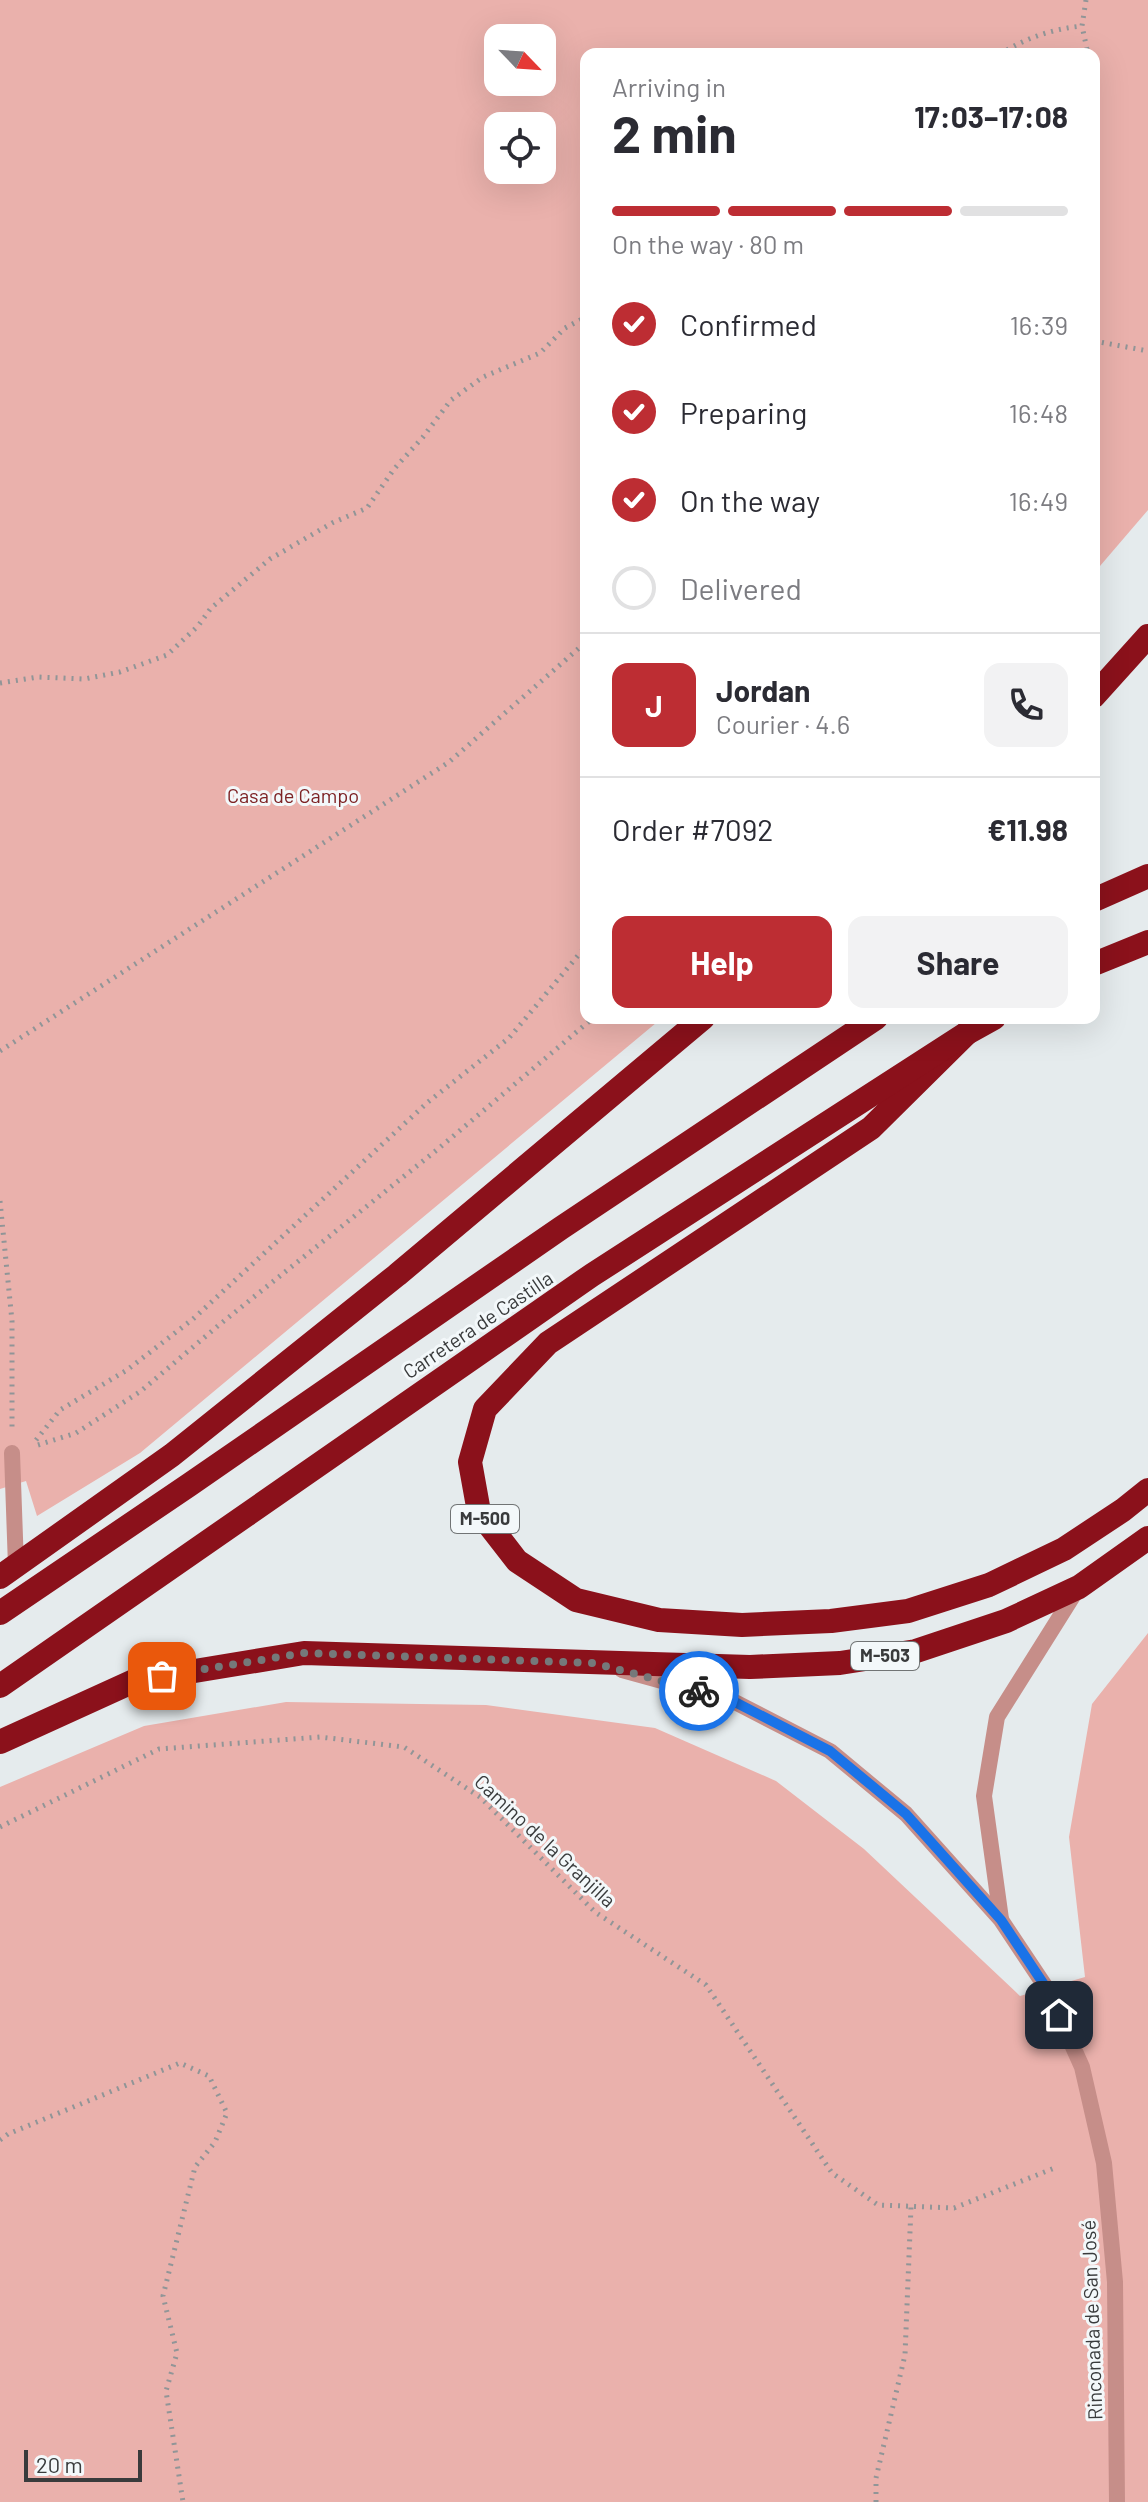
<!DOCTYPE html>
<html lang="en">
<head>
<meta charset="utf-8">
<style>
  body { margin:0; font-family:Barlow,sans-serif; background:#f2f2f3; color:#2b2b33; height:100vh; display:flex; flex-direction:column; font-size:30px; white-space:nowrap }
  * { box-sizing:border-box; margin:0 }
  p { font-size:26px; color:#7c7c81 }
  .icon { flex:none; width:44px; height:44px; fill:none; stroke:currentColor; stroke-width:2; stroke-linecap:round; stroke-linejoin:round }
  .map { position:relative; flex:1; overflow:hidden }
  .sheet { position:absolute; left:580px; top:48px; width:520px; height:976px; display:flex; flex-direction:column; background:#fff; border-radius:16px; box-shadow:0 8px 32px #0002 }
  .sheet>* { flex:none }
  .needle { width:52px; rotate:115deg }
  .fabs { position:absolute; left:484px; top:24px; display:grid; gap:16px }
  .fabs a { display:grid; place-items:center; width:72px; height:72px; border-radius:16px; background:#fff; box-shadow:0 8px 32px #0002; font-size:40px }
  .scale { position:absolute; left:24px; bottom:20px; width:118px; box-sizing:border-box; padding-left:8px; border:4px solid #393b3c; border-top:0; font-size:22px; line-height:28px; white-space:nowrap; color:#393b3c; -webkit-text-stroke:6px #f3f8fa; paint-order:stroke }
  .pin { position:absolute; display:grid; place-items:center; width:68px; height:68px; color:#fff; margin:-34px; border-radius:16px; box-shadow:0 4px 12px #0006 }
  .courier { position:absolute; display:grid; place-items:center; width:80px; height:80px; margin:-40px; border:6px solid #1a73e8; border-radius:50%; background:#fff; color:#222; box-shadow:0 2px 10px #0007 }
  .headline em { font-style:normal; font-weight:700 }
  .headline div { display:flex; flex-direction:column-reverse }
  .headline { display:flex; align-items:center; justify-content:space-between; height:136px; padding:0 32px }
  h1 { font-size:52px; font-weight:700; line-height:60px }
  .bar { display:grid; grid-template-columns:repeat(4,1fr); gap:12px 8px; align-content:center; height:96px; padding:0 32px }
  .bar i { height:10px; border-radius:6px; background:#e1e1e2 }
  .bar .active { background:#bd2d33 }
  .bar p { grid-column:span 4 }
  .line { display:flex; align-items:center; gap:20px; padding:0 32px; border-top:2px solid #e1e1e2 }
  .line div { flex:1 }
  .round { display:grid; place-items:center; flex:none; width:84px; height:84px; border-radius:16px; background:#f2f2f3 }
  ol { padding:0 32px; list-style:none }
  li { display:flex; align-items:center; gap:24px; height:88px }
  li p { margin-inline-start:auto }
  li .icon { padding:8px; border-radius:50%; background:#bd2d33; color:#fff; stroke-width:4 }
  li:last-child { color:#7c7c81 }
  li i { width:44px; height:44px; border:4px solid #e1e1e2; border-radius:50% }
  .button { display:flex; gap:16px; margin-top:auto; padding:16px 32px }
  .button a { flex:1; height:92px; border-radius:16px; background:#bd2d33; color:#fff; font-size:32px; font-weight:700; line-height:92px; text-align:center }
  .button a+a { background:#f2f2f3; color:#2b2b33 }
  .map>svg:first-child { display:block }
</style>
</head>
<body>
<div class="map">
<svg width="1148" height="2502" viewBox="0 0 1148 2502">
  <rect width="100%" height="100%" fill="#e5ebed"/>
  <g fill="#eab1ac" fill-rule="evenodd">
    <path d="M 0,0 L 1148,0 L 1148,510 L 1094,573 L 1094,54 L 586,54 L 586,1018 L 662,1018 L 140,1453 L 37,1516 L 26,1481 L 0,1489 ZM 498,38 L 542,38 L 542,82 L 498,82 ZM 498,126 L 542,126 L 542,170 L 498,170 Z"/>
    <polygon points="1148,1633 1148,2502 0,2502 0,1787 144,1726 286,1702 486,1705 655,1728 776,1781 864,1849 1020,1996 1085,1977 1069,1837 1092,1704"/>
  </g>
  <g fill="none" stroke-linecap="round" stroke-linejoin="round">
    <g stroke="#919597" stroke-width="5" stroke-dasharray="2 6" stroke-linecap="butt">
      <polyline points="1086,0 1082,26 1088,54"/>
      <path d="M 1000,54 C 1026,38 1052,29 1082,26"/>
      <polyline points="1094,85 1097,98 1094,156"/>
      <polyline points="1094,341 1148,351"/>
      <polyline points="0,683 38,677 84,679 120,672 167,655 198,626 211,608 270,559 332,523 367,508 394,469 423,437 451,400 483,377 540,353 565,328 586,317"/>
      <polyline points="0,1051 449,762 586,642"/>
      <polyline points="0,1201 12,1321 12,1428"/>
      <polyline points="36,1440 60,1410 127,1370 193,1319 428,1102 509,1038 586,946"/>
      <polyline points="38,1445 76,1433 141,1391 219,1325 438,1149 593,1018"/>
      <polyline points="0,1827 159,1749 320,1737 404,1747 480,1797 595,1912 706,1985 832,2173 878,2205 954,2208 1057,2167"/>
      <polyline points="0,2140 8,2134 180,2063 209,2076 227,2113 215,2142 195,2167 163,2296 177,2353 166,2391 183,2502"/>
      <polyline points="876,2502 876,2478 905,2355 911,2207"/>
    </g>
    <g stroke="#c68e89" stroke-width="16">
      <polyline points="12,1453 16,1566"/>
      <polyline points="622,1670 731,1700 830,1751 906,1814 1001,1920 1047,1989 1082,2067 1104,2163 1115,2282 1117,2502"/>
      <polyline points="1001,1919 984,1796 997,1717 1078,1588"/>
    </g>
    <g stroke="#8b111b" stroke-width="24">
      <polyline points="1094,696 1148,636"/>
      <polyline points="1094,900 1148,876"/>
      <polyline points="1094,964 1148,942"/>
      <polyline points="967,1033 871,1128 548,1343 485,1409 470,1462 479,1512 517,1561 576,1600 659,1620 742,1625 831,1621 908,1611 989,1585 1064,1549 1123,1510 1148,1490"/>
      <polyline points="0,1577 172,1455 397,1275 703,1018"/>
      <polyline points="0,1613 189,1485 561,1228 876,1018"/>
      <polyline points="0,1686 592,1275 967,1033 994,1018"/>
      <polyline points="0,1742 134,1681 304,1653 750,1667 840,1663 916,1651 1006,1621 1079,1587 1148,1538"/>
    </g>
  </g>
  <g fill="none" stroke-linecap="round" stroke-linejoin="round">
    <polyline stroke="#75797a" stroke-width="8" stroke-dasharray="0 14.4" points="162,1676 304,1653 594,1663 699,1691"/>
    <polyline stroke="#1a73e8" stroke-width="10" points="699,1691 731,1700 830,1751 906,1814 1001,1920 1047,1989 1059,2015"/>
  </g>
  <g text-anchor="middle" stroke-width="6" stroke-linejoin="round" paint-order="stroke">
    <g fill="#f3f8fa" stroke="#717475" stroke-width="2">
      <rect x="451" y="1505" width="68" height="28" rx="6"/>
      <rect x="851" y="1642" width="68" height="28" rx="6"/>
    </g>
    <g font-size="18" font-weight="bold" fill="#393b3c">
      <text x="485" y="1525">M-500</text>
      <text x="885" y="1662">M-503</text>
    </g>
    <g font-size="20" fill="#7d2224" stroke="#f3f8fa">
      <text x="293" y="803">Casa de Campo</text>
    </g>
    <g font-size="20" fill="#393b3c" stroke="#f3f8fa">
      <text transform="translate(478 1325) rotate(-34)" y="7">Carretera de Castilla</text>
      <text transform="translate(545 1841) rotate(43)" y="7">Camino de la Granjilla</text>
      <text transform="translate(1092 2320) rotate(-92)" y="7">Rinconada de San José</text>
    </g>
  </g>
</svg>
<div class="fabs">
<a><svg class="needle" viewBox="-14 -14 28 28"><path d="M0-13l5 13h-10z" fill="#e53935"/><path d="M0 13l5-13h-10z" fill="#7c7c81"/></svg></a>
<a><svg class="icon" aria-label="locate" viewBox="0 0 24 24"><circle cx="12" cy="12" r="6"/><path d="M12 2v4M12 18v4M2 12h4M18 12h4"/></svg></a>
</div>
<div class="scale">20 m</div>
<div class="pin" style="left:162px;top:1676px;background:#ea580c"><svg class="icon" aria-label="bag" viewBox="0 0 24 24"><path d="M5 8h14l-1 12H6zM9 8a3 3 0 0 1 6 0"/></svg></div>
<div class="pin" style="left:1059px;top:2015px;background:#1f2937"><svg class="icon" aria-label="home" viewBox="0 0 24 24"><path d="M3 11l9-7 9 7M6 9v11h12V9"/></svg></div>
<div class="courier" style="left:699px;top:1691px"><svg class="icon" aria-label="bike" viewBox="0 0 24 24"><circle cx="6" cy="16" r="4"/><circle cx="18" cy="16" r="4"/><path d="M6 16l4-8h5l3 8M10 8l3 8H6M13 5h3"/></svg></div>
<section class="sheet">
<div class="headline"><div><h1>2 min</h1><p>Arriving in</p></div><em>17:03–17:08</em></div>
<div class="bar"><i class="active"></i><i class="active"></i><i class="active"></i><i></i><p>On the way · 80 m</p></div>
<ol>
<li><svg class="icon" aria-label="check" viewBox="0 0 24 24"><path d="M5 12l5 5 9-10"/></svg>Confirmed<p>16:39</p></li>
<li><svg class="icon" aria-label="check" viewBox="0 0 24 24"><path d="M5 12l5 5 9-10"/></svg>Preparing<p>16:48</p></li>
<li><svg class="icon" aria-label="check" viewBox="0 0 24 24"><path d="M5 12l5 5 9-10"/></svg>On the way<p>16:49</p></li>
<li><i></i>Delivered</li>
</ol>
<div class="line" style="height:144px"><b class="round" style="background:#bd2d33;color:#fff">J</b><div><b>Jordan</b><p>Courier · 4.6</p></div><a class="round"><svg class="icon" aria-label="phone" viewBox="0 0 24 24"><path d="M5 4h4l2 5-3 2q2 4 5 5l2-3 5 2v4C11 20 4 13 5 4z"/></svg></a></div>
<div class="line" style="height:104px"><div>Order #7092</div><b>€11.98</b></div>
<div class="button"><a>Help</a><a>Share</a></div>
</section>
</div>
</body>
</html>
